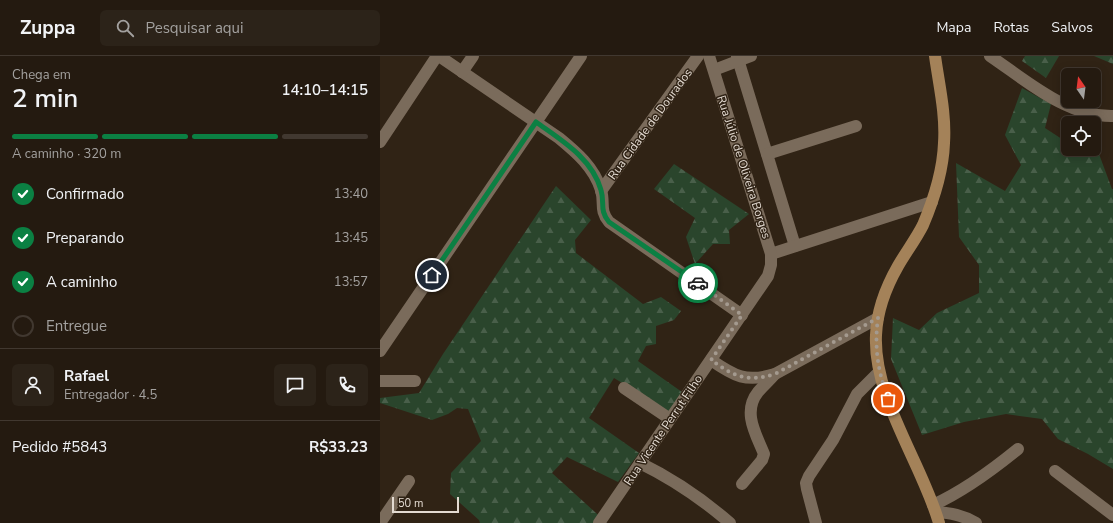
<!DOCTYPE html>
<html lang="pt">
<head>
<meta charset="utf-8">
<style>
  body { margin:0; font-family:"Nunito Sans",sans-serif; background:#2c2319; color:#f1f3f6; height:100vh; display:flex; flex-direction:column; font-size:15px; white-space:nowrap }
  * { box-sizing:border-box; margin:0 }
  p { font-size:13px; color:#a3a19f }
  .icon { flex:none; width:22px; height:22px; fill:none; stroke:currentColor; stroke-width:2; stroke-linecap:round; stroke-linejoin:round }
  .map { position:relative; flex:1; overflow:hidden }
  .sheet { display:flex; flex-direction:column; background:#241a10; width:380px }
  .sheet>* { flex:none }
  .needle { width:26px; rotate:346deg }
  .tools { position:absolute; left:681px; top:12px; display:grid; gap:8px }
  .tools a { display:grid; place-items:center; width:40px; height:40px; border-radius:6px; background:#241a10; box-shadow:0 2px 10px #0003,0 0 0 1px #413830; font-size:20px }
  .scale { position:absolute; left:12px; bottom:10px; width:67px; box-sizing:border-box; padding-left:4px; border:2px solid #e3dad1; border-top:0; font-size:11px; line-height:14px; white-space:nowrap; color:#e3dad1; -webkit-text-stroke:3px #302315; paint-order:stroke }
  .pin { position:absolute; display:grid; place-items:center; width:34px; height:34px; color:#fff; margin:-17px; border:2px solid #fff; border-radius:50%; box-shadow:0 1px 4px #0007 }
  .courier { position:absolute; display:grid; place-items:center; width:40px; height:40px; margin:-20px; border:3px solid #0b8043; border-radius:50%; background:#fff; color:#222; box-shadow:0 1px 5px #0007 }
  .headline em { font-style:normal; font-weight:600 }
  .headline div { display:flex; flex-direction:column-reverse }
  .headline { display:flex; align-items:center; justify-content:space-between; height:68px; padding:0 12px }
  h1 { font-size:26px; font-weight:600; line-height:30px }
  .bar { display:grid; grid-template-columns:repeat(4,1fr); gap:6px 4px; align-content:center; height:48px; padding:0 12px }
  .bar i { height:5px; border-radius:3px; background:#413830 }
  .bar .on { background:#0b8043 }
  .bar p { grid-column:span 4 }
  .line { display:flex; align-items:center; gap:10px; padding:0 12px; border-top:1px solid #413830 }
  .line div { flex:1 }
  .round { display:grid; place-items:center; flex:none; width:42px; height:42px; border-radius:6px; background:#2c2319 }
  ol { padding:0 12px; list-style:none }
  li { display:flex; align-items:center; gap:12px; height:44px }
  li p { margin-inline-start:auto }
  li .icon { padding:4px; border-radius:50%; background:#0b8043; color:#fff; stroke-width:4 }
  li:last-child { color:#a3a19f }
  li i { width:22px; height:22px; border:2px solid #413830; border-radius:50% }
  header { display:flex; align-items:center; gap:24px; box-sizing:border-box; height:56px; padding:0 20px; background:#241a10; border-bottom:1px solid #413830 }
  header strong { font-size:19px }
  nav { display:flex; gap:22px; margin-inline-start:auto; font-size:14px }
  .search { width:280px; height:36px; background:#2c2319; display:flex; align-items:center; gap:10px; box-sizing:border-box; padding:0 14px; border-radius:6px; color:#a3a19f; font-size:15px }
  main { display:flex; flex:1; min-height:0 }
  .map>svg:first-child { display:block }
</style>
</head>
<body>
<header>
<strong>Zuppa</strong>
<div class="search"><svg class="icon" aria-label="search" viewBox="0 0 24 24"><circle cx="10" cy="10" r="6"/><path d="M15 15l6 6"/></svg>Pesquisar aqui</div>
<nav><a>Mapa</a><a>Rotas</a><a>Salvos</a></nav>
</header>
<main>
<section class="sheet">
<div class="headline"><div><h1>2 min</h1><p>Chega em</p></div><em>14:10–14:15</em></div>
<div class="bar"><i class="on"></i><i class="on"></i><i class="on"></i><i></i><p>A caminho · 320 m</p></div>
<ol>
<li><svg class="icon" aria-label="check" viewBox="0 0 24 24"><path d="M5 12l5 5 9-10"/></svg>Confirmado<p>13:40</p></li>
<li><svg class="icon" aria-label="check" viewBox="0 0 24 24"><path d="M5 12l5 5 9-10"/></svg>Preparando<p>13:45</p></li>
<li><svg class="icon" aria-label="check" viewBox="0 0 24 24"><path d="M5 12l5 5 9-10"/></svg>A caminho<p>13:57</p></li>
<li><i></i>Entregue</li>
</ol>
<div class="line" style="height:72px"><a class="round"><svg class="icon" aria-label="person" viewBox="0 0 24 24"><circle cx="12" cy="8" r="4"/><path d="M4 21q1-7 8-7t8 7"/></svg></a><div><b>Rafael</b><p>Entregador · 4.5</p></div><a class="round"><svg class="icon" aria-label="chat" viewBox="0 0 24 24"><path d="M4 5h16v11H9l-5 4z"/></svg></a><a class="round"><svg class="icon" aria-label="phone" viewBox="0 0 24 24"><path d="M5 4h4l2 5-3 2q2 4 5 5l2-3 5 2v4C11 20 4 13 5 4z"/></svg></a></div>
<div class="line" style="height:52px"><div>Pedido #5843</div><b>R$33.23</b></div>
</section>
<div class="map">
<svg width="733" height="467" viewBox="0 0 733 467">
  <defs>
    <pattern id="forest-firs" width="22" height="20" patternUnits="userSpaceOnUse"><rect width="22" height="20" fill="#2a452c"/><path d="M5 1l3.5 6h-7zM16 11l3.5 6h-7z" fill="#495f4a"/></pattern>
  </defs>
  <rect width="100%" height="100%" fill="#302315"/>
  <g fill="url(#forest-firs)">
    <polygon points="645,0 679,0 666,22 642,5"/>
    <polygon points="714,0 733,0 733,8"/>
    <polygon points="642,32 671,48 665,72 688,87 688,93 704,93 719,98 732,133 733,133 733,413 708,398 678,383 662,363 626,358 584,366 542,379 511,303 513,262 539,274 557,257 599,237 599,209 579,181 576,107 625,135 641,109 625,79"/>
    <polygon points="294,108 369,158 349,174 350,188 333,188 315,208 306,181 315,162 274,133"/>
    <polygon points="176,130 211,164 195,184 196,197 263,248 281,241 301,255 294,264 276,270 276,288 266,290 258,305 302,336 290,356 234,322 209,362 259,397 238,426 187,401 172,417 227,467 100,467 99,464 70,438 71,417 101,385 88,353 77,352 68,358 52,364 0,347 0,342 39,337 63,298"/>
  </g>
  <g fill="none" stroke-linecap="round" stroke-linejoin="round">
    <g stroke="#7a6b5b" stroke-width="12">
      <path d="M 59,0 L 179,82 C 196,96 214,111 221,134 C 225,147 219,154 229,166 L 362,259"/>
      <polyline points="357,0 415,190"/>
      <path d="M 610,0 C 647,25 687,61 733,60"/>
      <polyline points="334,14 371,0"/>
      <polyline points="82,16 93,0"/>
      <polyline points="0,86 57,0"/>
      <polyline points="387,98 476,70"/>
      <polyline points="221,135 318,0"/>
      <polyline points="391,198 552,146"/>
      <polyline points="0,295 201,0"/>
      <path d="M 331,304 C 354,320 366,327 395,318 L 498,262"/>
      <polyline points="0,325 35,325"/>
      <polyline points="244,332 290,363"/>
      <path d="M 260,407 C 295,424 321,442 350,467"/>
      <polyline points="675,415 733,459"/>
      <path d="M 362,428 L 382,404 L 384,398 C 376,378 362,356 378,336 C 383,330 390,324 395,318"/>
      <path d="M 553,449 C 584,435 611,415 638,393"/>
      <path d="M 556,456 C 571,457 582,459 596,467"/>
      <polyline points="0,467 29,425"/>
      <polyline points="219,467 388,220 391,209 391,198 329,0"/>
      <polyline points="436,467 427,433 426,427 429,420 453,384 477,338 499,316"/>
    </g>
    <path stroke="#a48259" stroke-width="12" d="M 555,0 C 559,29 566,58 564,87 C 563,115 554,143 543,169 C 536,183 526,196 518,210 C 506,231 497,255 496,279 C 493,342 542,407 559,467"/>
  </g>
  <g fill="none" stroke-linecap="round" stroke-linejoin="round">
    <path stroke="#a49a8f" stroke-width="4" stroke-dasharray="0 7.2" d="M 318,227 L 362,259 L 331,304 C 354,320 366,327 395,318 L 498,262 C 494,292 498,315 508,343"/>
    <path stroke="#0b8043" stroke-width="5" d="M 52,219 L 156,66 C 181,84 212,102 221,134 C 225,147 219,154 229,166 L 318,227"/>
  </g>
  <g text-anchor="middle" stroke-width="3" stroke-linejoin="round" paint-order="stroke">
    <g font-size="12" fill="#e3dad1" stroke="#302315">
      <text transform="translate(270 68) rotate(-54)" y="4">Rua Cidade de Dourados</text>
      <text transform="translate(364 111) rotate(72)" y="4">Rua Júlio de Oliveira Borges</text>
      <text transform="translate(283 374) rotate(-56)" y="4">Rua Vicente Perrut Filho</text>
    </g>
  </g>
</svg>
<div class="tools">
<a><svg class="needle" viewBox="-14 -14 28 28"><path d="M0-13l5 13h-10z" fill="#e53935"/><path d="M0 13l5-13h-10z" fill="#a3a19f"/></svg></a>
<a><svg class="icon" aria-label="locate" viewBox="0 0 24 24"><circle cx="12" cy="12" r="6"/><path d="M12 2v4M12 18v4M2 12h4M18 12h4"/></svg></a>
</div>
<div class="scale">50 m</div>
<div class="pin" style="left:508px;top:343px;background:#ea580c"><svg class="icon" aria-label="bag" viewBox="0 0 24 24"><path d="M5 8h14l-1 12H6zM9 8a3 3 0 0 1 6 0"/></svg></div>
<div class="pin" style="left:52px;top:219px;background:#1f2937"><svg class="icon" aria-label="home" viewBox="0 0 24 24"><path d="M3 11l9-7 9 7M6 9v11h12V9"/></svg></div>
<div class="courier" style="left:318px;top:227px"><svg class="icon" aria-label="car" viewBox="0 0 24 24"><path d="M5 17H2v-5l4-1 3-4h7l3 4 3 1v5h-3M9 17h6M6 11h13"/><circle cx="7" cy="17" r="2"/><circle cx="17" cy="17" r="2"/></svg></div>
</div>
</main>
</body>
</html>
